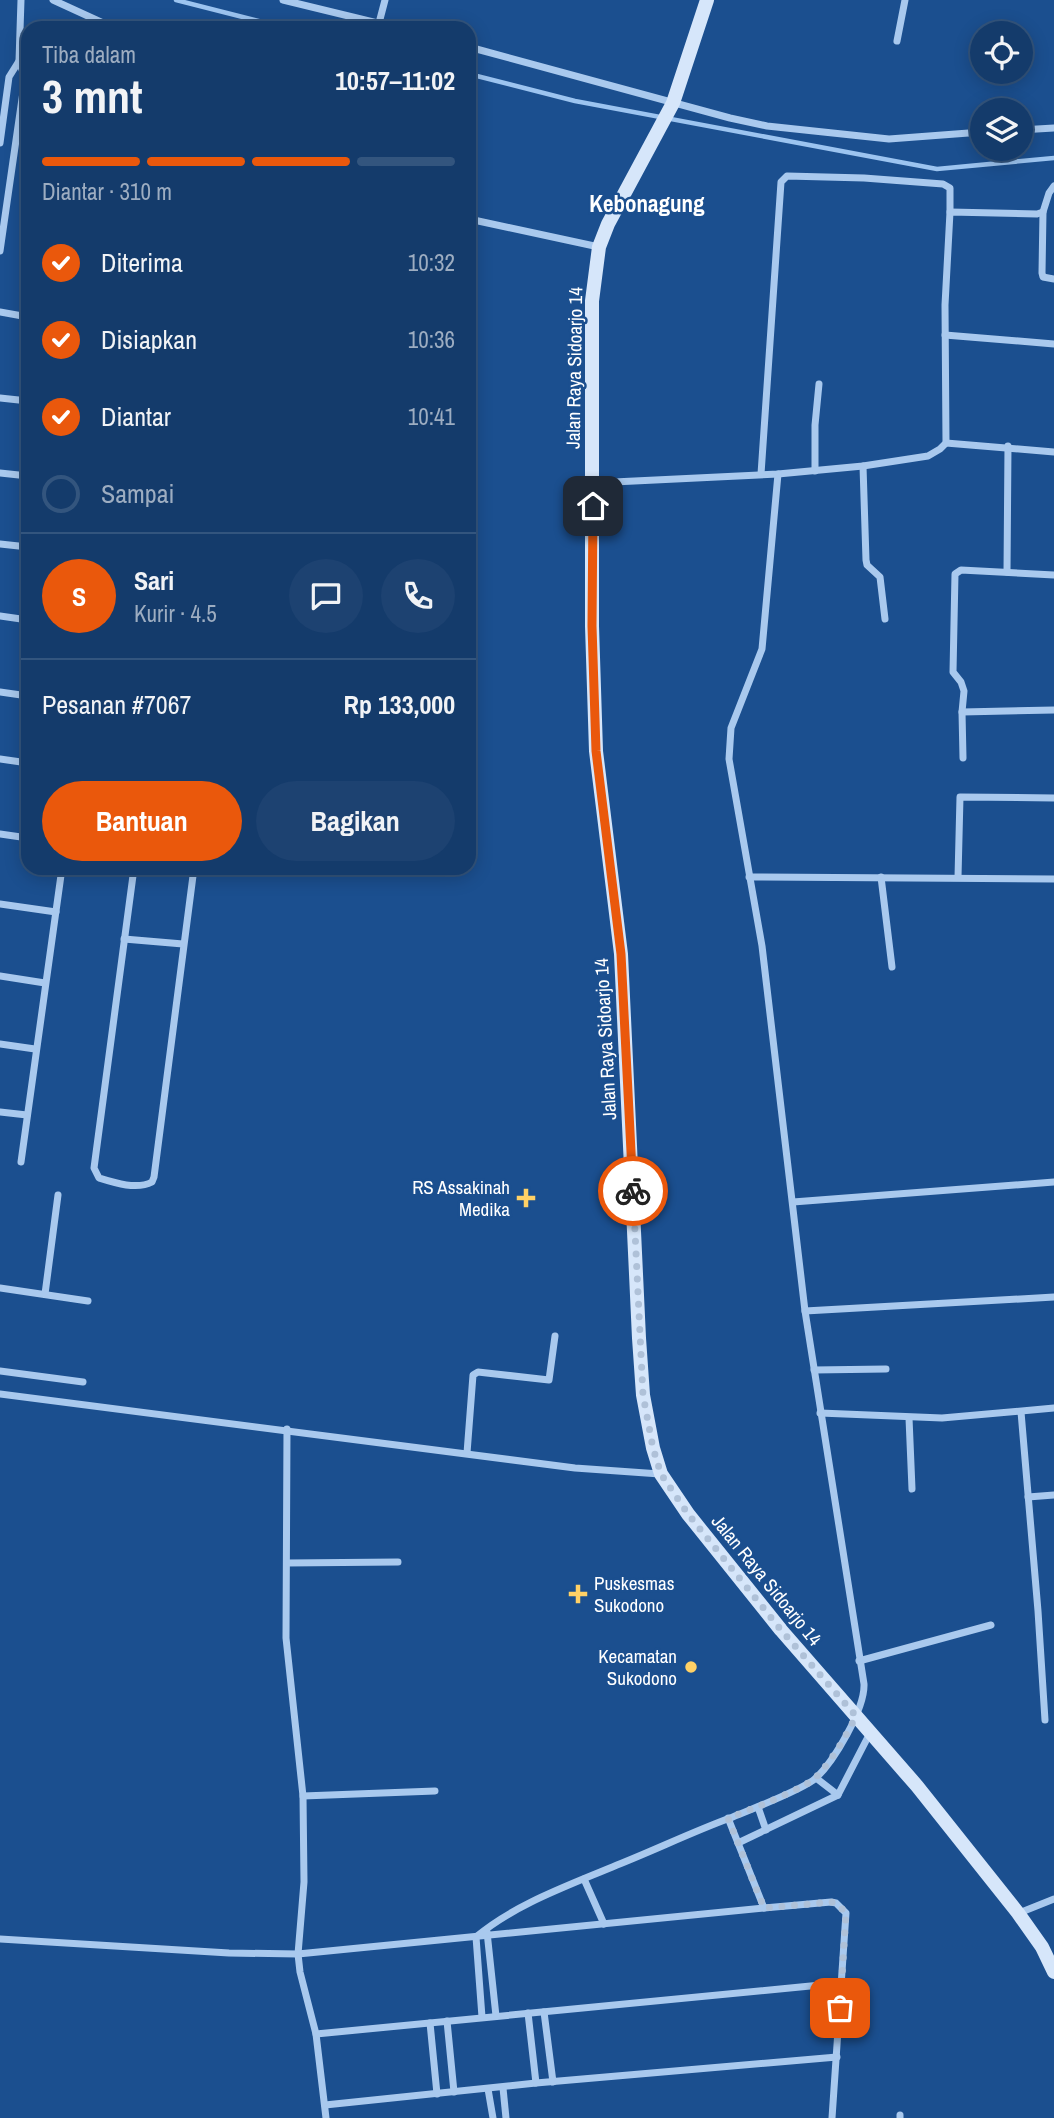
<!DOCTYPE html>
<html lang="id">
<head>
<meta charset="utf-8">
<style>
  body { margin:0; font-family:"Archivo Narrow",sans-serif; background:#1d4271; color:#f1f3f6; height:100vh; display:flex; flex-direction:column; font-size:26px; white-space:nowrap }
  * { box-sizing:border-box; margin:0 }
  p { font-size:23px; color:#9dadc1 }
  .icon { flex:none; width:38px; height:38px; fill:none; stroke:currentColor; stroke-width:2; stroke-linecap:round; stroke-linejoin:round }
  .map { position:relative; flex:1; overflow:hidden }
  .details { position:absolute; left:21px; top:21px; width:455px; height:854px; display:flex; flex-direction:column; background:#143b6b; border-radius:21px; box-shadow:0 4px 18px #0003,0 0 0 2px #33557e }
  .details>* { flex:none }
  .tools { position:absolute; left:970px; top:21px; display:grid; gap:14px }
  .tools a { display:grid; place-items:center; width:63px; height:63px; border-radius:50%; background:#143b6b; box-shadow:0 4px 18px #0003,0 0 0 2px #33557e; font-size:35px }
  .pin { position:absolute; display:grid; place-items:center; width:60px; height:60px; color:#fff; margin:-30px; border-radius:14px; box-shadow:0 4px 10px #0006 }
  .courier { position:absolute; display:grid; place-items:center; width:70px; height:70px; margin:-35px; border:5px solid #ea580c; border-radius:50%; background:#fff; color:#222; box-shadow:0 2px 9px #0007 }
  .head em { font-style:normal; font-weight:700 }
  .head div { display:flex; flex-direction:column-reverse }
  .head { display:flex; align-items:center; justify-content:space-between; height:119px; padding:0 21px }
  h1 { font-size:46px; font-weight:700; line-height:52px }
  .bar { display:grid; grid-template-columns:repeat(4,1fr); gap:10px 7px; align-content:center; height:84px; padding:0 21px }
  .bar i { height:9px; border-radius:5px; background:#33557e }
  .bar .current { background:#ea580c }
  .bar p { grid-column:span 4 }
  .line { display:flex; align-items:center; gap:18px; padding:0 21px; border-top:2px solid #33557e }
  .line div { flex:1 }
  .round { display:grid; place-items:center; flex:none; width:74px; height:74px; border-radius:37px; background:#1d4271 }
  ol { padding:0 21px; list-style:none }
  li { display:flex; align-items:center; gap:21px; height:77px }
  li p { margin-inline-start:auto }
  li .icon { padding:7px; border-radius:50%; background:#ea580c; color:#fff; stroke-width:4 }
  li:last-child { color:#9dadc1 }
  li i { width:38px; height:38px; border:4px solid #33557e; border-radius:50% }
  .cta { display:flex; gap:14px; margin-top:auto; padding:14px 21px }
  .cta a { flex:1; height:80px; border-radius:42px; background:#ea580c; color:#fff; font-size:28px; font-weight:700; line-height:80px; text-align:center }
  .cta a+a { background:#1d4271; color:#f1f3f6 }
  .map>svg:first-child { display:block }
</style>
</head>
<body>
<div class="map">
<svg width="1054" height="2118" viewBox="0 0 1054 2118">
  <rect width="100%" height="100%" fill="#1b4f8f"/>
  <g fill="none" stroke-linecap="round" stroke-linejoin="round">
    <g stroke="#9cc4f0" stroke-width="4.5">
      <polyline points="176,0 286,28"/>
      <polyline points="469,74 575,101 937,169 1054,158"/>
    </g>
    <g stroke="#a9c9ee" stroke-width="7">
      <polyline points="53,0 114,28"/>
      <polyline points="283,0 398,28"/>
      <polyline points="379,23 385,0"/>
      <polyline points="897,41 905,0"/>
      <polyline points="469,47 730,118 767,126 889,139 982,132"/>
      <polyline points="1020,130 1054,128"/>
      <polyline points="0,143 9,77 19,61"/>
      <polyline points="1043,212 1042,273 1043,277 1054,279"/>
      <polyline points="469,219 599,247"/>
      <polyline points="0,251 25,78 19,61 21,0"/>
      <polyline points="0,312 28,317"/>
      <polyline points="945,335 1054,344"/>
      <polyline points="0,398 28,401"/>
      <polyline points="946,443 1054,452"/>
      <polyline points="863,466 866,560 867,565 880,577 885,619"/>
      <polyline points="815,471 815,425 819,384"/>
      <polyline points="0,473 28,476"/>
      <polyline points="761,474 781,182 787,176 864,178 943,184 950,188 950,212"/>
      <polyline points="593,483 778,474 863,466 928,456 940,449 946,443 945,305 950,212 1037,214 1043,212 1049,193 1054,186"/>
      <polyline points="0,544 28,547"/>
      <polyline points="1007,572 1008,446"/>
      <polyline points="0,616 28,620"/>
      <polyline points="0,692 28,696"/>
      <polyline points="962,712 1054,710"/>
      <polyline points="963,758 962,712 964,691 961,682 953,672 955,574 961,570 1054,575"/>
      <polyline points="0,759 28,763"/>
      <polyline points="0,834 28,838"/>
      <path d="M 134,868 L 94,1168 L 99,1178 C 115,1183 137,1190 152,1182 L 154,1177 L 194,868"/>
      <polyline points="749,877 1054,879"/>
      <polyline points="881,877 892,967"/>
      <polyline points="958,877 960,797 1054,798"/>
      <polyline points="0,904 56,912"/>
      <polyline points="124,939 183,944"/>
      <polyline points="0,976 45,983"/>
      <polyline points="0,1044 35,1049"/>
      <polyline points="0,1112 27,1115"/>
      <polyline points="21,1162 62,868"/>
      <polyline points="793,1202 1054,1182"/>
      <polyline points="0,1288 88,1301"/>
      <polyline points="45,1294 58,1195"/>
      <polyline points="805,1311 1054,1297"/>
      <polyline points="814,1370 886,1369"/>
      <polyline points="0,1371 83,1382"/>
      <polyline points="0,1394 575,1468 660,1474"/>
      <polyline points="1021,1412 1038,1611 1045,1720"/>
      <polyline points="820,1413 942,1418 1054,1408"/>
      <polyline points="909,1418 912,1489"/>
      <polyline points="287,1429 286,1638 303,1796 304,1882 298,1954 300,1972 316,2034 326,2118"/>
      <polyline points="467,1453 473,1375 478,1372 549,1380 555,1336"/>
      <polyline points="1028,1497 1054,1495"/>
      <polyline points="287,1563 398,1562"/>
      <polyline points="859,1661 991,1625"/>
      <polyline points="816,1778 838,1795"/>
      <polyline points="303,1796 435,1791"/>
      <polyline points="758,1807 766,1830"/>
      <polyline points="728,1818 764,1908 831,1902 836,1903 846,1913 832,2118"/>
      <polyline points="738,1843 838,1795 870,1733"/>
      <polyline points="584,1879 604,1924"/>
      <polyline points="1019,1913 1054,1899"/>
      <polyline points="487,1932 496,2016"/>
      <polyline points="0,1939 229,1953 298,1954 764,1908"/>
      <polyline points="544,2012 553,2082"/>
      <polyline points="528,2013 536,2083"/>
      <path d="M 482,2017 L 476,1937 C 515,1904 570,1885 617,1865 C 655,1850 692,1832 730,1818 C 749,1810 803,1790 816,1778 C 834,1761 865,1709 864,1684 L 805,1311 L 762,946 L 729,759 L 731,728 L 762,649 L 778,474"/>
      <polyline points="447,2021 454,2092"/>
      <polyline points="430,2023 437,2094"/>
      <polyline points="316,2034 841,1983"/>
      <polyline points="503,2088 506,2118"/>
      <polyline points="488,2089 493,2118"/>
      <polyline points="325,2105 536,2083 837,2057"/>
      <polyline points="900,2115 900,2118"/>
    </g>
    <polyline stroke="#d6e6fa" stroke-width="14" points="707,0 673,103 608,224 599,247 592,301 592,626 596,751 621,954 639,1338 643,1395 653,1448 661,1474 688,1514 781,1630 917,1786 1018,1913 1042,1947 1054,1972"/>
  </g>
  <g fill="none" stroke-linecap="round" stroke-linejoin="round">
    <path stroke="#afc1d8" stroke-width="7" stroke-dasharray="0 12.6" d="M 633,1191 L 643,1395 L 653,1448 L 661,1474 L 688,1514 L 781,1630 L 856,1716 C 846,1736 833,1759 817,1776 C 805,1789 747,1811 728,1818 L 764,1908 L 831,1902 L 836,1903 L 846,1913 L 840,2008"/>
    <polyline stroke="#ea580c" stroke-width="9" points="593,506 592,626 596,751 621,954 633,1191"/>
  </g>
  <g fill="#ffd166" stroke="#1b4f8f" stroke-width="2.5">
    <path d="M522.5 1187.5h7v7h7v7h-7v7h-7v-7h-7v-7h7z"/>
    <path d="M574.5 1583.5h7v7h7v7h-7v7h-7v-7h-7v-7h7z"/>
    <circle cx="691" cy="1667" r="7"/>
  </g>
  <g text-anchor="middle" stroke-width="5" stroke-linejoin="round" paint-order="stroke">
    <g font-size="19" fill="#fff" stroke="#1b4f8f">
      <text transform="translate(574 368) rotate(-89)" y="7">Jalan Raya Sidoarjo 14</text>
      <text transform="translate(605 1039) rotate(-93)" y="7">Jalan Raya Sidoarjo 14</text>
      <text transform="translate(767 1580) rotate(51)" y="7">Jalan Raya Sidoarjo 14</text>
    </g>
    <g font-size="19" fill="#fff" stroke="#1b4f8f" text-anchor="end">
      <text x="510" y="1194">RS Assakinah<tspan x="510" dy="22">Medika</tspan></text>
      <text x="594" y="1590" text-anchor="start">Puskesmas<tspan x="594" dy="22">Sukodono</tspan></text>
      <text x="677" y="1663">Kecamatan<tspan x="677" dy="22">Sukodono</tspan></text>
    </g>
    <g font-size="23" font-weight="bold" fill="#fff" stroke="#1b4f8f">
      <text x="647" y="212">Kebonagung</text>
    </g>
  </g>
</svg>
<div class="tools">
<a><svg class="icon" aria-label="locate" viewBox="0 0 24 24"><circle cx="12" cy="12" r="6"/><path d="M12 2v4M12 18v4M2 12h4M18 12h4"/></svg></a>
<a><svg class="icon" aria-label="layers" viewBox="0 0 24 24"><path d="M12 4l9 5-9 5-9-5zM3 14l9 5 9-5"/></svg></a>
</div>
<div class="pin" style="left:840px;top:2008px;background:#ea580c"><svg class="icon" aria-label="bag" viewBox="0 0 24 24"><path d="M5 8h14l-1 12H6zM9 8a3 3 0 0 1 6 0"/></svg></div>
<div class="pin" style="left:593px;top:506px;background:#1f2937"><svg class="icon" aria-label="home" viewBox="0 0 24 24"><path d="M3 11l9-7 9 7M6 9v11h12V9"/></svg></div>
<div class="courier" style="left:633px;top:1191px"><svg class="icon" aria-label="bike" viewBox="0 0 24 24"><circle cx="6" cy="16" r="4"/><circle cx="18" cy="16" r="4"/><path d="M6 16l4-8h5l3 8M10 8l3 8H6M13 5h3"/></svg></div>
<section class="details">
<div class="head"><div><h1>3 mnt</h1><p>Tiba dalam</p></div><em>10:57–11:02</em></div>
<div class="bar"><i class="current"></i><i class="current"></i><i class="current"></i><i></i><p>Diantar · 310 m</p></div>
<ol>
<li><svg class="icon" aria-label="check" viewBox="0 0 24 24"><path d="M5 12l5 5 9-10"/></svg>Diterima<p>10:32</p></li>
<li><svg class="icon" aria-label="check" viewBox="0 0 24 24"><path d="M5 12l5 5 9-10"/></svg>Disiapkan<p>10:36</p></li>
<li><svg class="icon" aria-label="check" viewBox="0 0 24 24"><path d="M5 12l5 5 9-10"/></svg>Diantar<p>10:41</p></li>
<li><i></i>Sampai</li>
</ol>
<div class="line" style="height:126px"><b class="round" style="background:#ea580c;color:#fff">S</b><div><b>Sari</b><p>Kurir · 4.5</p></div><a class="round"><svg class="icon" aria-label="chat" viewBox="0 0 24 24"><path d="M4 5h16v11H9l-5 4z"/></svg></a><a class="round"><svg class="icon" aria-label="phone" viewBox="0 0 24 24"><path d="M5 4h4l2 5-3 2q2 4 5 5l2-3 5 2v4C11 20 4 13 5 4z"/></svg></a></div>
<div class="line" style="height:91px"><div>Pesanan #7067</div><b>Rp 133,000</b></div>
<div class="cta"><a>Bantuan</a><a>Bagikan</a></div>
</section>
</div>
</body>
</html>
